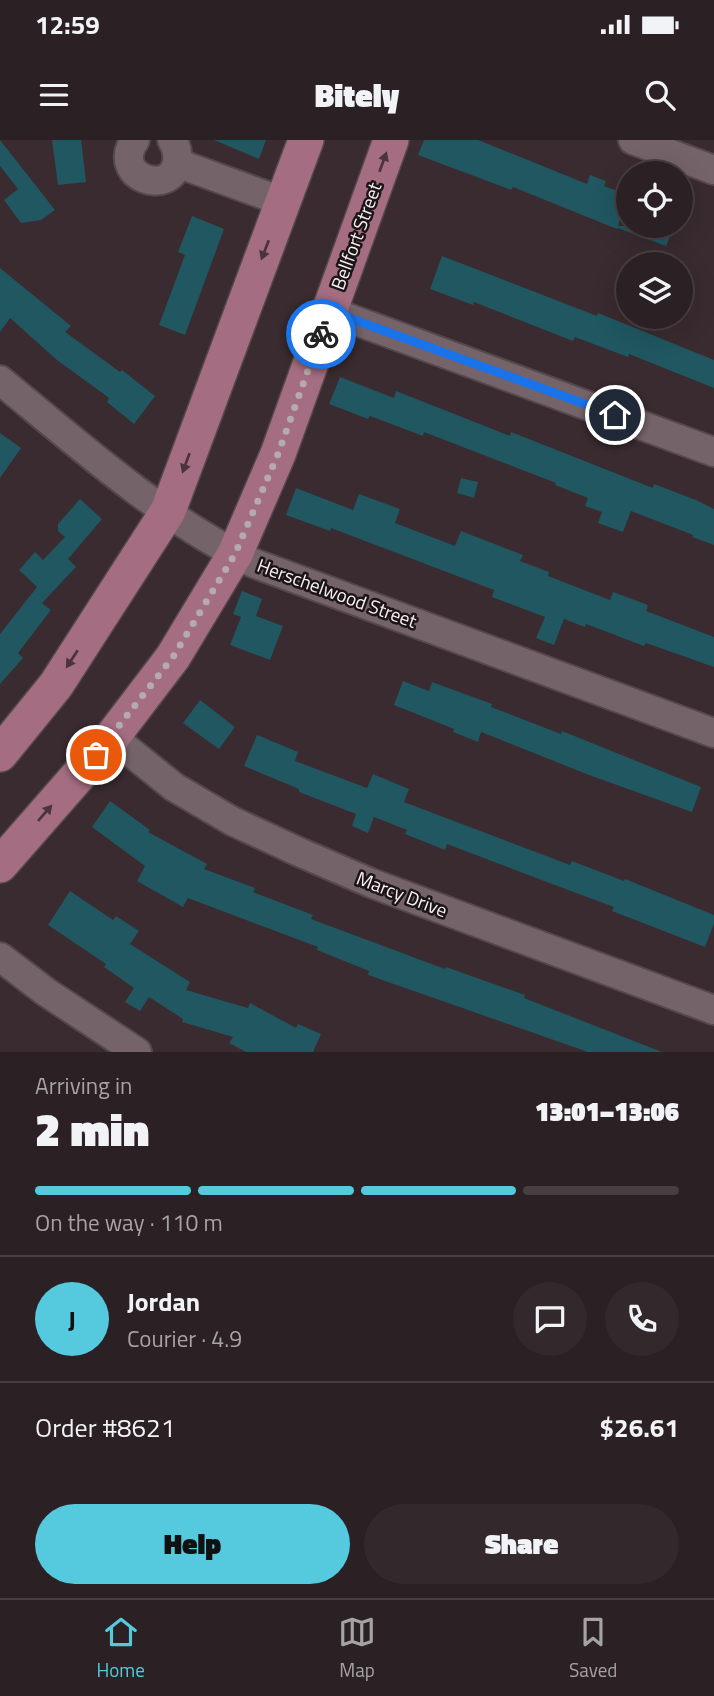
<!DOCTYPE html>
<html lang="en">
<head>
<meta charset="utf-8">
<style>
  body { margin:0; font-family:"Titillium Web",sans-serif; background:#33282b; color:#f1f3f6; height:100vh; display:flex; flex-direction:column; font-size:26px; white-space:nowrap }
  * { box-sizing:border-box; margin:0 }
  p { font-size:23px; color:#a6a3a6 }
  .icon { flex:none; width:38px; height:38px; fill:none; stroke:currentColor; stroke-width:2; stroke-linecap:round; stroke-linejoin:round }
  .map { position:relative; height:912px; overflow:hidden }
  .sheet { display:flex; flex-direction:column; background:#2b2023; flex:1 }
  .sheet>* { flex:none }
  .tools { position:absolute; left:616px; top:21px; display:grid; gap:14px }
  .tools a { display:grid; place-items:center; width:77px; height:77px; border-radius:50%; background:#2b2023; box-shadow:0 7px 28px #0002,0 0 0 2px #473e41; font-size:35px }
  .pin { position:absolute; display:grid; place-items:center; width:60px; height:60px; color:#fff; margin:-30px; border:4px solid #fff; border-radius:50%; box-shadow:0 2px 7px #0007 }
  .courier { position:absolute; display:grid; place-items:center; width:70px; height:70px; margin:-35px; border:5px solid #1a73e8; border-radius:50%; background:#fff; color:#222; box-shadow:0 2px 9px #0007 }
  .head em { font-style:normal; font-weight:800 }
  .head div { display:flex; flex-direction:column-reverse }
  .head { display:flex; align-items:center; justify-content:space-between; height:119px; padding:0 35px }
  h1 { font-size:46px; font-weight:800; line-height:52px }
  .bar { display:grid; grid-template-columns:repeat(4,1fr); gap:10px 7px; align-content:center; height:84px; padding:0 35px }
  .bar i { height:9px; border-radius:5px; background:#473e41 }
  .bar .on { background:#55cade }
  .bar p { grid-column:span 4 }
  .line { display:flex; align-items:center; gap:18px; padding:0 35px; border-top:2px solid #473e41 }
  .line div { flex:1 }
  .round { display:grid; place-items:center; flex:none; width:74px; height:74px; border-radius:37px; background:#33282b }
  .primary-button { display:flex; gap:14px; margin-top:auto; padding:14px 35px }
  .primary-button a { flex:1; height:80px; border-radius:42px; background:#55cade; color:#111; font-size:28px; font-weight:800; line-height:80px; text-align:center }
  .primary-button a+a { background:#33282b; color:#f1f3f6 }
  .status { display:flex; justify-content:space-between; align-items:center; height:49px; padding:0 35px; background:#2b2023; direction:ltr }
  .status svg { height:19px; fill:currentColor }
  header { display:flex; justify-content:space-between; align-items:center; height:91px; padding:0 35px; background:#2b2023; font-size:32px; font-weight:800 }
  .tabs { display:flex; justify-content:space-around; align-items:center; height:98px; border-top:2px solid #473e41; background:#2b2023; font-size:19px; color:#a6a3a6 }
  .tabs a { display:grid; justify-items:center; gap:4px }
  .tabs .on { color:#55cade }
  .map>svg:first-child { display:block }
</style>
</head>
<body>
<div class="status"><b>12:59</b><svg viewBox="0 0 49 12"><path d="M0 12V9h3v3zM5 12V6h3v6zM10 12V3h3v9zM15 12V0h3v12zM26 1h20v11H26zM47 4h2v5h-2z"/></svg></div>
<header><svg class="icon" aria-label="menu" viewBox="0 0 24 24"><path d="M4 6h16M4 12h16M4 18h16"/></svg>Bitely<svg class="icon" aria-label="search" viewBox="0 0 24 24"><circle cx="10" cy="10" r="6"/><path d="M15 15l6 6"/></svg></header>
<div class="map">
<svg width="714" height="912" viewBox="0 0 714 912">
  <rect width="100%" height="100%" fill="#392b2f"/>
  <g fill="#205761">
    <polygon points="0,0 55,70 41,80 21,83 4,60 18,49 0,26"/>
    <polygon points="52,0 81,0 86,42 58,45"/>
    <polygon points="214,0 266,0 259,19"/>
    <polygon points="424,0 478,0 587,44 590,35 606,41 604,46 628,55 618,86 674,86 666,106 618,88 617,89 513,47 511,50 418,15"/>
    <polygon points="192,76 224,89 185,195 159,185 185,115 178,112"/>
    <polygon points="442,116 597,176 598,173 714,220 714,248 629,214 628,217 575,197 573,201 474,162 473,165 430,149"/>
    <polygon points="0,128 71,186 65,192 120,232 122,230 155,256 134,284 107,262 109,258 57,220 10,178 0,192"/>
    <polygon points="340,237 394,258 396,251 510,296 511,292 653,348 654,344 696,360 714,369 714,405 692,397 693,395 631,371 623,392 598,383 602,372 585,366 588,358 555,345 556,343 424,292 423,296 370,276 368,279 329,264"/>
    <polygon points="0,293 21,308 0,338"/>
    <polygon points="461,338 478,342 474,358 457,353"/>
    <polygon points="296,348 353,370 359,354 400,369 395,383 455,406 461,391 523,415 520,421 549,432 548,436 610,460 613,452 648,465 646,471 714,497 714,527 646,503 644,506 586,484 585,487 564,479 554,505 536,498 545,477 492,457 494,450 331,388 330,391 286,375"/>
    <polygon points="80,359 102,379 68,419 76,427 42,463 51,470 18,513 23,518 0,544 0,494 37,447 19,430 35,412 43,420 65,397 58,391 58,384"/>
    <polygon points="242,451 262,459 256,476 283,486 270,520 230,505 241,477 233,474"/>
    <polygon points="403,541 429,551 432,542 492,564 491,567 561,594 562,591 701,647 692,672 589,635 481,592 478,602 453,592 454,589 394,565"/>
    <polygon points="200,560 235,587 219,609 183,583"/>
    <polygon points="257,595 298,612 295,621 367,648 373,634 409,649 404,662 570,725 572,721 624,741 625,739 714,775 714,783 705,807 612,771 614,767 552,744 447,704 445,710 405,694 407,690 374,677 368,693 352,686 356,674 299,652 299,649 244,626"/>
    <polygon points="110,661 150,690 148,692 207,724 204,729 255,748 253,752 313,775 311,779 445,829 446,827 525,855 524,858 662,912 588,912 368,835 369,831 317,810 318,807 188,758 183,767 137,741 145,726 92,687"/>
    <polygon points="70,751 113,780 116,776 139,791 130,804 190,842 186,850 248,868 250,863 296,888 298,884 321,894 313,912 246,912 229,903 233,897 182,882 183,879 149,857 140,871 125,862 134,848 104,827 106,824 48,785"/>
  </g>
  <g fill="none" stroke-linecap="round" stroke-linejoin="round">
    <g stroke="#54484b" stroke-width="32">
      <g id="minor">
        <path d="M 135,0 C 109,38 173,58 177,21 C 178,13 177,7 172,0"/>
        <polyline points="633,0 714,30"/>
        <polyline points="177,23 284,62"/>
        <polyline points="329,171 714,312"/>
        <path d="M 0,240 C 80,306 159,377 253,423 L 714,593"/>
        <polyline points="112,597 174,647 232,681 299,712 371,743 714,870"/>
        <polyline points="0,817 46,852 137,912"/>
      </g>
    </g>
    <g stroke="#54484b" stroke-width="38">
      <g id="major">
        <polyline points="0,614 56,545 168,371 306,0"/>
        <polyline points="0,725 112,597 173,517 235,414 278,314 391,0"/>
      </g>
    </g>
    <use href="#minor" stroke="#746368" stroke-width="28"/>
    <use href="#major" stroke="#a56d81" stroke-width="35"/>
  </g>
  <defs><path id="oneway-solid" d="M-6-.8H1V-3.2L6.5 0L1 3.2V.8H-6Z" transform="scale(1.75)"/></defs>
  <g fill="#4c343c">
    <use href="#oneway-solid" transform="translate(383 22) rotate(-70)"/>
    <use href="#oneway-solid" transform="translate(265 110) rotate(111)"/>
    <use href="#oneway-solid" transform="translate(186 323) rotate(110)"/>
    <use href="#oneway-solid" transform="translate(72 519) rotate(123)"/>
    <use href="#oneway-solid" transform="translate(45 673) rotate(-49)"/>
  </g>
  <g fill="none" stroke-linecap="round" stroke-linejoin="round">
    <polyline stroke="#b5aaad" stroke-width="7" stroke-dasharray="0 12.6" points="96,615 173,517 235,414 278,314 321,194"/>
    <polyline stroke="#1a73e8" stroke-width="9" points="321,194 330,171 615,275"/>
  </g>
  <g text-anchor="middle" stroke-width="5" stroke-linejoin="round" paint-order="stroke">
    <g font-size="19" fill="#f8eff1" stroke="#1c1517">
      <text transform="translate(356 96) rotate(-70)" y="7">Bellfort Street</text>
      <text transform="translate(337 453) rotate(20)" y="7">Herschelwood Street</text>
      <text transform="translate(402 754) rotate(21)" y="7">Marcy Drive</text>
    </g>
  </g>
</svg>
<div class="tools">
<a><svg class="icon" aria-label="locate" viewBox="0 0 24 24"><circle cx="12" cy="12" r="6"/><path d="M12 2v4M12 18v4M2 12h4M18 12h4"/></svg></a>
<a><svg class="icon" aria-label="layers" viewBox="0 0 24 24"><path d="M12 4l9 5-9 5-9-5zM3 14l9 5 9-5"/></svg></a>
</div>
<div class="pin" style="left:96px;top:615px;background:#ea580c"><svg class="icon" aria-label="bag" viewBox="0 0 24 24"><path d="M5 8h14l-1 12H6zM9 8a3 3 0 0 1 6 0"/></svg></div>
<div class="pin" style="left:615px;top:275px;background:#1f2937"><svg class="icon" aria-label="home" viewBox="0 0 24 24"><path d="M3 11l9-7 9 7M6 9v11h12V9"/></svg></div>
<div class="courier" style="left:321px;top:194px"><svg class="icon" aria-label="bike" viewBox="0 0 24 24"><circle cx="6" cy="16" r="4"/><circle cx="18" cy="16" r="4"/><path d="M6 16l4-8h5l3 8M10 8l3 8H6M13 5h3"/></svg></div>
</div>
<section class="sheet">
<div class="head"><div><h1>2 min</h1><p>Arriving in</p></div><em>13:01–13:06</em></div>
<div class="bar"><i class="on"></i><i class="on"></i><i class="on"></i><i></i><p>On the way · 110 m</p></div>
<div class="line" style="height:126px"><b class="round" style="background:#55cade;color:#111">J</b><div><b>Jordan</b><p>Courier · 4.9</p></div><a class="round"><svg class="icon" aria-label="chat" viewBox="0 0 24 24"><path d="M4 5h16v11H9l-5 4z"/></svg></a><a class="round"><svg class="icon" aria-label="phone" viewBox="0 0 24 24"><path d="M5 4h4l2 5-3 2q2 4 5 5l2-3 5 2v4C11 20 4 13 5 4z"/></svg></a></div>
<div class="line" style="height:91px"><div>Order #8621</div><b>$26.61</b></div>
<div class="primary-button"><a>Help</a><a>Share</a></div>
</section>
<nav class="tabs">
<a class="on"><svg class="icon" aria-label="home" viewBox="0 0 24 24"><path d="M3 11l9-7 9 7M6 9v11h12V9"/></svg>Home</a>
<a><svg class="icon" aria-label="map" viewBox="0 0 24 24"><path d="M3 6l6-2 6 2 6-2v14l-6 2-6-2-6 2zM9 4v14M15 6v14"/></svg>Map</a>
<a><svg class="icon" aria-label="saved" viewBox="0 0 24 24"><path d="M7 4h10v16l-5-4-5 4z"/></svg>Saved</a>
</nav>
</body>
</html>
